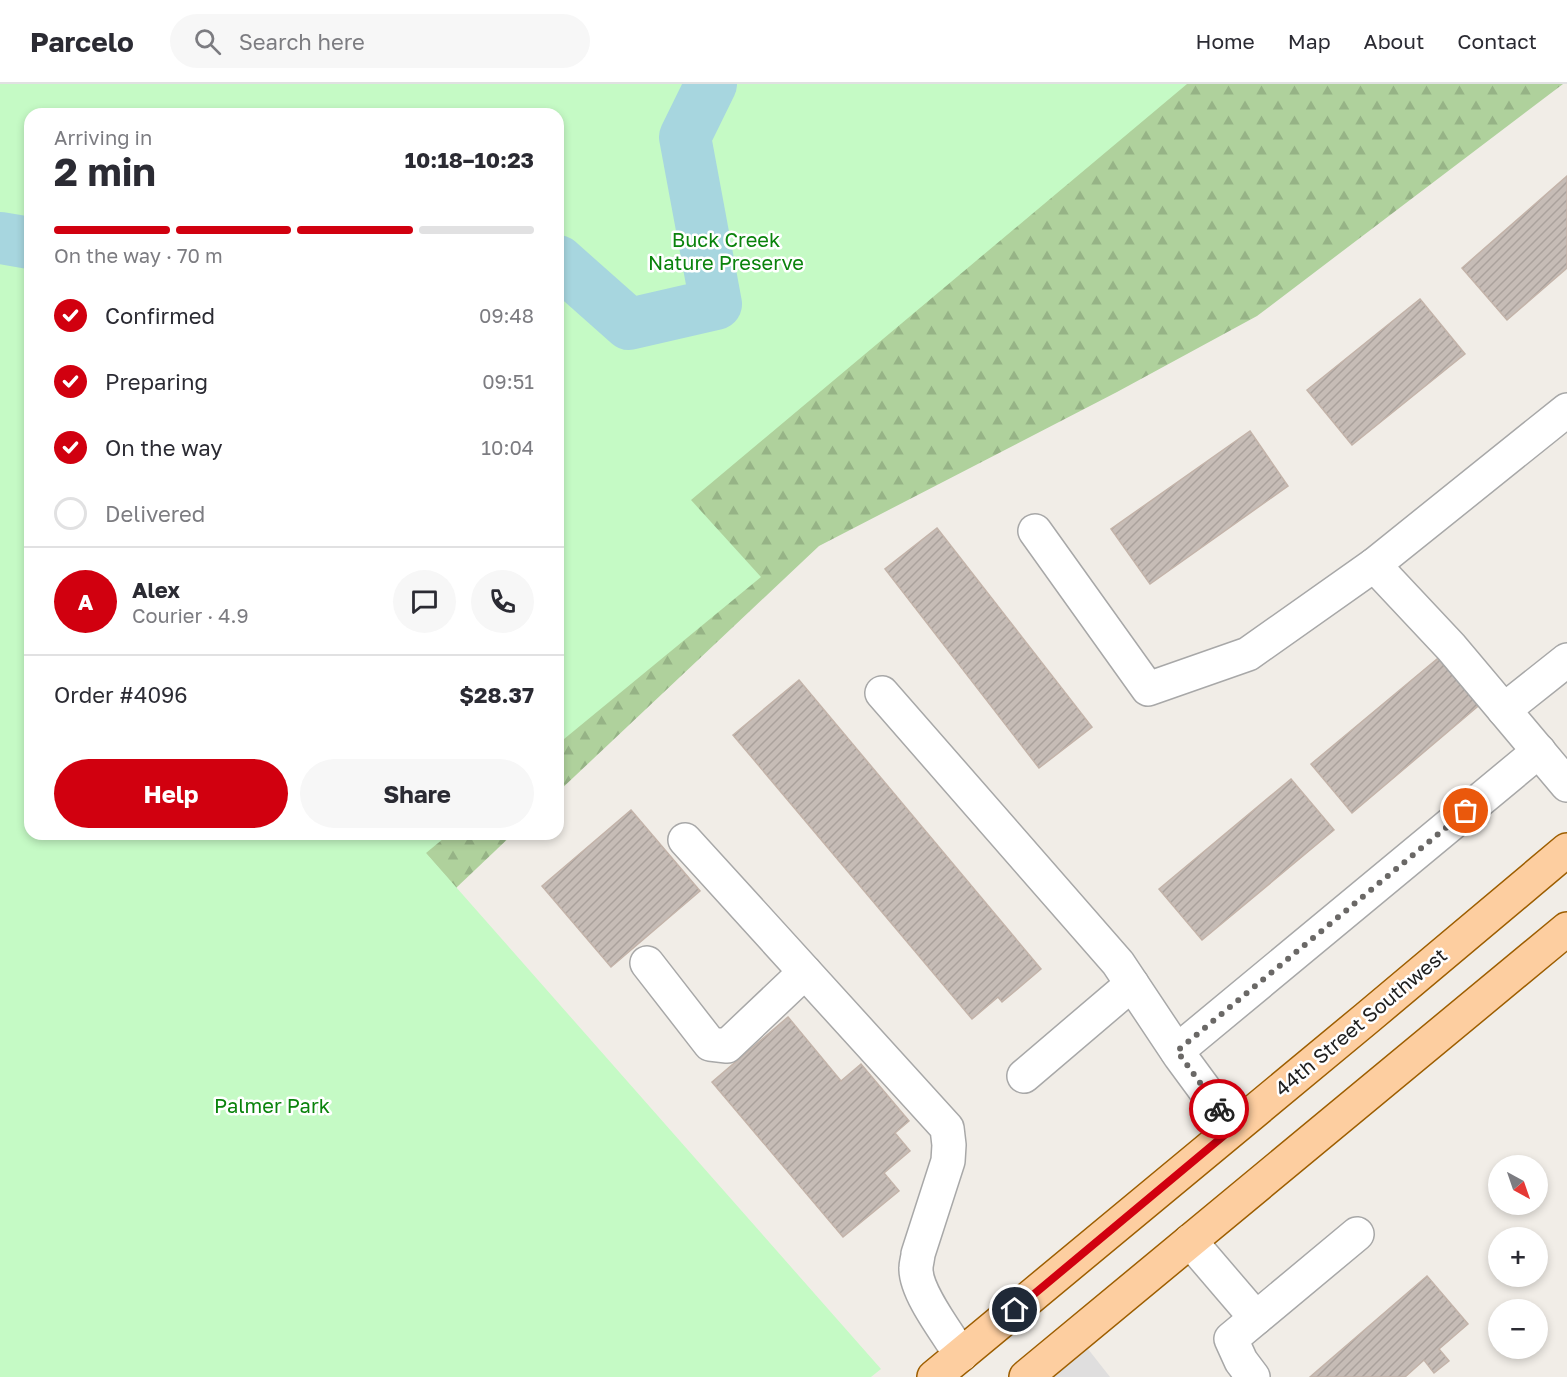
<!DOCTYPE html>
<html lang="en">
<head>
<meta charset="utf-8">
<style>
  body { margin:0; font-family:"Golos Text",sans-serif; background:#f7f7f7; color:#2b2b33; height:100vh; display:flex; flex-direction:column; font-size:22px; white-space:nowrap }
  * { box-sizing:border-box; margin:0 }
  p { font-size:20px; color:#7c7c81 }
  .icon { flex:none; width:33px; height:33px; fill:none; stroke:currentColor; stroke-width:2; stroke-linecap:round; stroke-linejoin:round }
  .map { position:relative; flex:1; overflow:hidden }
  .panel { position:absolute; left:24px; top:24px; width:540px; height:732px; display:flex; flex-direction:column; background:#fff; border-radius:18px; box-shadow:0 3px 9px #0003 }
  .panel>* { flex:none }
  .needle { width:39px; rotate:140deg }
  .fabs { position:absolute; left:1488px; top:1071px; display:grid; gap:12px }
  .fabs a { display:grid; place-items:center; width:60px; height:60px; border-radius:50%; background:#fff; box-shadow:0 3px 9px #0003; font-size:30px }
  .pin { position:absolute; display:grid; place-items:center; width:51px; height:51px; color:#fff; margin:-26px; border:3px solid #fff; border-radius:50%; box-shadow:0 2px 6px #0007 }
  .courier { position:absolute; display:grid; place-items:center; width:60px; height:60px; margin:-30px; border:4px solid #d1000f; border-radius:50%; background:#fff; color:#222; box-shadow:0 2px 8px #0007 }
  .summary em { font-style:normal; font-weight:700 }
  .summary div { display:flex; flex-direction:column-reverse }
  .summary { display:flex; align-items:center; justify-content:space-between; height:102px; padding:0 30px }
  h1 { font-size:39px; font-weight:700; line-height:45px }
  .bar { display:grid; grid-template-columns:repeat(4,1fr); gap:9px 6px; align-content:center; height:72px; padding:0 30px }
  .bar i { height:8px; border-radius:4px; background:#e1e1e2 }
  .bar .current { background:#d1000f }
  .bar p { grid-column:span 4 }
  .line { display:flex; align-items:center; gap:15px; padding:0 30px; border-top:2px solid #e1e1e2 }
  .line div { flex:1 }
  .round { display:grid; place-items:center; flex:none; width:63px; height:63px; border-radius:32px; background:#f7f7f7 }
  ol { padding:0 30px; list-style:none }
  li { display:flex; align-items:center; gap:18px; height:66px }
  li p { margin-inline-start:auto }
  li .icon { padding:6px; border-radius:50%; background:#d1000f; color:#fff; stroke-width:4 }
  li:last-child { color:#7c7c81 }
  li i { width:33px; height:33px; border:3px solid #e1e1e2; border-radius:50% }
  .action { display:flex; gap:12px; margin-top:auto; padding:12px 30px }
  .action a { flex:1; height:69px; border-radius:36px; background:#d1000f; color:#fff; font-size:24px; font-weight:700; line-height:69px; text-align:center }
  .action a+a { background:#f7f7f7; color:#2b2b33 }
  header { display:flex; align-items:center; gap:36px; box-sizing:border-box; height:84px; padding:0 30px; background:#fff; border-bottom:2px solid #e1e1e2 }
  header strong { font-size:28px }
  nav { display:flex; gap:33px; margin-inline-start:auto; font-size:21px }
  .search { width:420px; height:54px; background:#f7f7f7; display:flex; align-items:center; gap:15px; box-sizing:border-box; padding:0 21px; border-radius:33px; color:#7c7c81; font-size:22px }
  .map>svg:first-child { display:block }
</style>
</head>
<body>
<header>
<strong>Parcelo</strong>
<div class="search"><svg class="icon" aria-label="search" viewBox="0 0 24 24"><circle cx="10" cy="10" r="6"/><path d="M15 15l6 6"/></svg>Search here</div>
<nav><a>Home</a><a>Map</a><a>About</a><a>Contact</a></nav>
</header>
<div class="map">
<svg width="1567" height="1293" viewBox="0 0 1567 1293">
  <defs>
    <pattern id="forest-firs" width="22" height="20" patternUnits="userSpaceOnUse" patternTransform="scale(1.5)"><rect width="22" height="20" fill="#afd19c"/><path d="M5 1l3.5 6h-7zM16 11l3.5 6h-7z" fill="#96b386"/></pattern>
    <pattern id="building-hatch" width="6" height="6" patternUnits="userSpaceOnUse" patternTransform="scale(1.5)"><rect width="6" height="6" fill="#c6bcb6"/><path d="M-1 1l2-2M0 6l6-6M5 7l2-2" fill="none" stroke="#aaa19c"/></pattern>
  </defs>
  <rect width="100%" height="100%" fill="#f1ede7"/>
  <polygon fill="#dfdede" points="1088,1265 1110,1293 1053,1293"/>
  <g fill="url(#forest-firs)">
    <polygon points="0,0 1563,0 1257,232 1117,308 819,462 558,708 558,30 30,30"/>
    <polygon points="409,750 513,750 456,804"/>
  </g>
  <polygon fill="#c5fac5" points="0,0 1187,0 691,416 761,493 558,660 558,30 30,30 30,750 449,750 426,769 881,1285 871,1293 0,1293"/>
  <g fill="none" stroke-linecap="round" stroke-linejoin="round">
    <g stroke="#a7d6df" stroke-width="52">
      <polyline points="0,154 30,159"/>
      <polyline points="558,177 629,240 716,220 685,53 711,0"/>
    </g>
  </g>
  <g fill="url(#building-hatch)" stroke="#c3b3a9" stroke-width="1.5">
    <polygon points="1567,92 1567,184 1507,236 1462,184"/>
    <polygon points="1420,215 1465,270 1352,361 1307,306"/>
    <polygon points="1250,347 1288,402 1150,500 1111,445"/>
    <polygon points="937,444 1092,643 1039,684 885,485"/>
    <polygon points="1443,570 1483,618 1352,729 1311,680"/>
    <polygon points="799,596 1041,885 1002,918 998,913 972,935 733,651"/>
    <polygon points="1291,695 1334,746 1202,856 1159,805"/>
    <polygon points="631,726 700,807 611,883 542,802"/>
    <polygon points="788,933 841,997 861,980 909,1037 895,1049 910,1067 884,1089 899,1107 843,1153 712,998"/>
    <polygon points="1427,1192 1468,1240 1439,1265 1449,1277 1434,1289 1424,1276 1405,1293 1310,1293"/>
  </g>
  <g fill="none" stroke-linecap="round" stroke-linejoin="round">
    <g stroke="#a8a8a8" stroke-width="36">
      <g id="minor">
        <polyline points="1035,447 1148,605 1248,570 1374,481 1567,326"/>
        <polyline points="1374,481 1451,563 1567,701"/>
        <polyline points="882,609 1118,879 1180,972 1233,1044"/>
        <polyline points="1504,626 1567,576"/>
        <path d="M 685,756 L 947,1044 L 949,1061 L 948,1077 L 918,1170 C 918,1174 916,1179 916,1184 C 915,1208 948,1250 961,1271"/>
        <polyline points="647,879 710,960 727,962 805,888"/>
        <polyline points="1177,967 1539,667"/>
        <polyline points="1024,992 1132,900"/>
        <polyline points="1190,1157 1256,1234"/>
        <polyline points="1253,1293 1241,1277 1231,1255 1357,1150"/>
      </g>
    </g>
    <g stroke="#9d5e00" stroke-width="36">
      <g id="major">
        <polyline points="934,1293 1367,934 1567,766"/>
        <polyline points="1026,1293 1567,845"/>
      </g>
    </g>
    <use href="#minor" stroke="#fff" stroke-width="33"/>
    <use href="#major" stroke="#fdcea0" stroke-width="33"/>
  </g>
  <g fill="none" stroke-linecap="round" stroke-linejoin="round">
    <polyline stroke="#6a6866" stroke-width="6" stroke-dasharray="0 10.8" points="1219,1025 1177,967 1466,727"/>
    <polyline stroke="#d1000f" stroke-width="8" points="1015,1226 1233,1044 1219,1025"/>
  </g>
  <g text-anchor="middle" stroke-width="5" stroke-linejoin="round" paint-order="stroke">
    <g font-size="20" fill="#0a830c" stroke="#fff">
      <text x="726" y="163">Buck Creek<tspan x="726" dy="23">Nature Preserve</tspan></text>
      <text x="272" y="1029">Palmer Park</text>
    </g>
    <g font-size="20" fill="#212121" stroke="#fff">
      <text transform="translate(1361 938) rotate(-40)" y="7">44th Street Southwest</text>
    </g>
  </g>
</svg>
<div class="fabs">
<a><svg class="needle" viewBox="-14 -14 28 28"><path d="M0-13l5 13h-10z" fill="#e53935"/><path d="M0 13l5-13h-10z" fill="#7c7c81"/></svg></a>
<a>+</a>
<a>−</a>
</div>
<div class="pin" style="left:1466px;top:727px;background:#ea580c"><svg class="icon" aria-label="bag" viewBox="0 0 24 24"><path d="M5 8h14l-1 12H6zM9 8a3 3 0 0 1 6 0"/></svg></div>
<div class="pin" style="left:1015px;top:1226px;background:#1f2937"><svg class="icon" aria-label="home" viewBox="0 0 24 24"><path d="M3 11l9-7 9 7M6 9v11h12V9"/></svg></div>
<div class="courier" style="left:1219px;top:1025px"><svg class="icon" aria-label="bike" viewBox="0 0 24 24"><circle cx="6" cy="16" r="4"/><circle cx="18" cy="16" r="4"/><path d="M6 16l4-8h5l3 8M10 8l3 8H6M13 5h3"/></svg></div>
<section class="panel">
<div class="summary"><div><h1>2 min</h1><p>Arriving in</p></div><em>10:18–10:23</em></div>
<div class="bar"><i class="current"></i><i class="current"></i><i class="current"></i><i></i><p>On the way · 70 m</p></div>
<ol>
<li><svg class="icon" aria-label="check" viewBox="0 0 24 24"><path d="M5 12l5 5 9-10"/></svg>Confirmed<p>09:48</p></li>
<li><svg class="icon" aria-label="check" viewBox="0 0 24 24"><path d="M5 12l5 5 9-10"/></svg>Preparing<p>09:51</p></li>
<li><svg class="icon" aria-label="check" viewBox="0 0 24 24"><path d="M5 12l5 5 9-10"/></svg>On the way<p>10:04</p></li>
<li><i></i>Delivered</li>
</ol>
<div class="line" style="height:108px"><b class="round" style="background:#d1000f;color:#fff">A</b><div><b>Alex</b><p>Courier · 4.9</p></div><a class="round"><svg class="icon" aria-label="chat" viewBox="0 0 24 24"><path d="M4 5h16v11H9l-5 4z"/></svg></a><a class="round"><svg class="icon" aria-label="phone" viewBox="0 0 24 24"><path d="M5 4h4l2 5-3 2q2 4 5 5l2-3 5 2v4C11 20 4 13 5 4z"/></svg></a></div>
<div class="line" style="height:78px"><div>Order #4096</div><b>$28.37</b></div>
<div class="action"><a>Help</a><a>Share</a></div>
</section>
</div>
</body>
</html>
